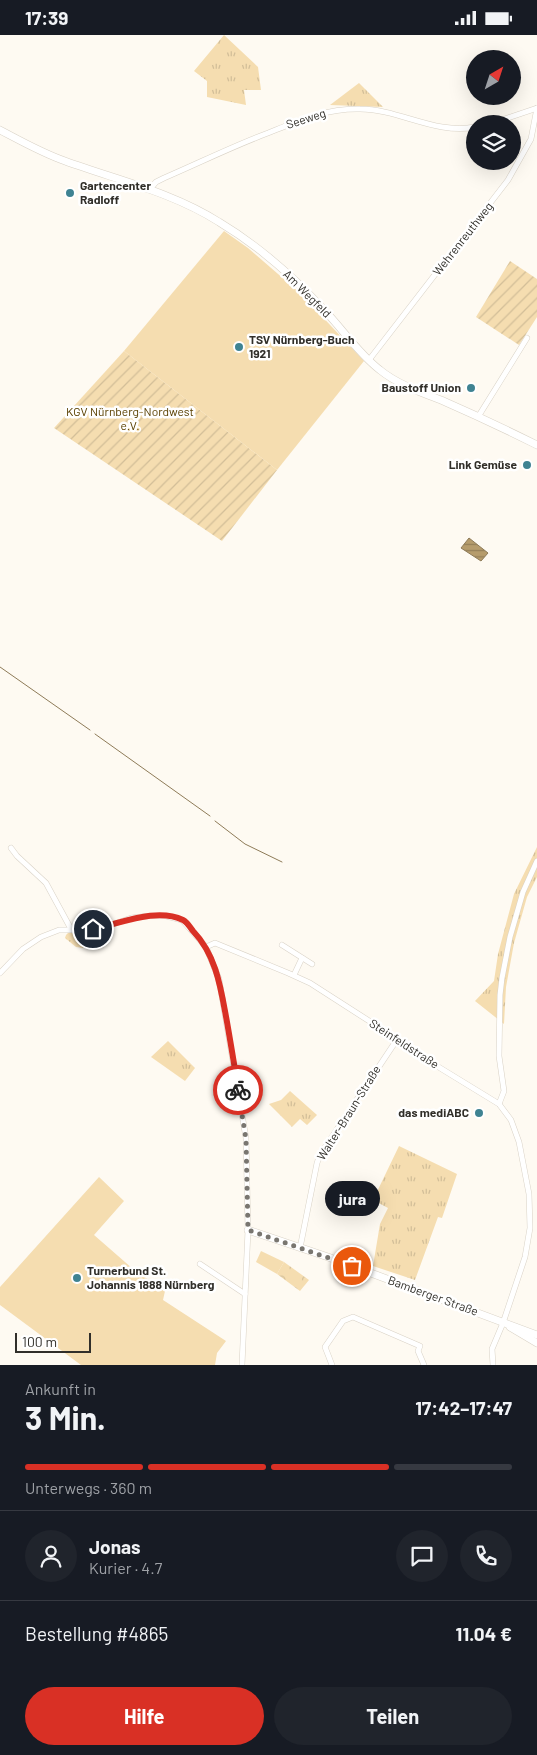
<!DOCTYPE html>
<html lang="de">
<head>
<meta charset="utf-8">
<style>
  body { margin:0; font-family:Barlow,sans-serif; background:#20242c; color:#f1f3f6; height:100vh; display:flex; flex-direction:column; font-size:19px; white-space:nowrap }
  * { box-sizing:border-box; margin:0 }
  p { font-size:16px; color:#9ea1a6 }
  .icon { flex:none; width:28px; height:28px; fill:none; stroke:currentColor; stroke-width:2; stroke-linecap:round; stroke-linejoin:round }
  .map { position:relative; height:1330px; overflow:hidden }
  .details { display:flex; flex-direction:column; background:#171b24; flex:1 }
  .details>* { flex:none }
  .needle { width:32px; rotate:39deg }
  .tools { position:absolute; left:466px; top:15px; display:grid; gap:10px }
  .tools a { display:grid; place-items:center; width:55px; height:55px; border-radius:50%; background:#171b24; box-shadow:0 5px 20px #0002; font-size:25px }
  .scale { position:absolute; left:15px; bottom:12px; width:76px; box-sizing:border-box; padding-left:5px; border:2px solid #312f2a; border-top:0; font-size:14px; line-height:18px; white-space:nowrap; color:#312f2a; -webkit-text-stroke:4px #fff; paint-order:stroke }
  .pin { position:absolute; display:grid; place-items:center; width:42px; height:42px; color:#fff; margin:-21px; border:2px solid #fff; border-radius:50%; box-shadow:0 1px 5px #0007 }
  .courier { position:absolute; display:grid; place-items:center; width:50px; height:50px; margin:-25px; border:4px solid #d93025; border-radius:50%; background:#fff; color:#222; box-shadow:0 1px 6px #0007 }
  .bubble { position:absolute; height:35px; border-radius:18px; background:#171b24; box-shadow:0 5px 20px #0002; font-size:16px; font-weight:700; line-height:35px; text-align:center }
  .headline em { font-style:normal; font-weight:700 }
  .headline div { display:flex; flex-direction:column-reverse }
  .headline { display:flex; align-items:center; justify-content:space-between; height:85px; padding:0 25px }
  h1 { font-size:32px; font-weight:700; line-height:38px }
  .bar { display:grid; grid-template-columns:repeat(4,1fr); gap:8px 5px; align-content:center; height:60px; padding:0 25px }
  .bar i { height:6px; border-radius:4px; background:#363941 }
  .bar .on { background:#d93025 }
  .bar p { grid-column:span 4 }
  .line { display:flex; align-items:center; gap:12px; padding:0 25px; border-top:1px solid #363941 }
  .line div { flex:1 }
  .round { display:grid; place-items:center; flex:none; width:52px; height:52px; border-radius:26px; background:#20242c }
  .button { display:flex; gap:10px; margin-top:auto; padding:10px 25px }
  .button a { flex:1; height:58px; border-radius:30px; background:#d93025; color:#fff; font-size:20px; font-weight:700; line-height:58px; text-align:center }
  .button a+a { background:#20242c; color:#f1f3f6 }
  .status { display:flex; justify-content:space-between; align-items:center; height:35px; padding:0 25px; background:#171b24; direction:ltr }
  .status svg { height:14px; fill:currentColor }
  .map>svg:first-child { display:block }
</style>
</head>
<body>
<div class="status"><b>17:39</b><svg viewBox="0 0 49 12"><path d="M0 12V9h3v3zM5 12V6h3v6zM10 12V3h3v9zM15 12V0h3v12zM26 1h20v11H26zM47 4h2v5h-2z"/></svg></div>
<div class="map">
<svg width="537" height="1330" viewBox="0 0 537 1330">
  <defs>
    <pattern id="grass-tufts" width="24" height="20" patternUnits="userSpaceOnUse" patternTransform="scale(1.25)"><rect width="24" height="20" fill="#f5ddb0"/><path d="M3 7l-1-3M5 7V3M7 7l1-3M15 17l-1-3M17 17v-4M19 17l1-3" fill="none" stroke="#d2be98"/></pattern>
    <pattern id="park-crowns" width="20" height="18" patternUnits="userSpaceOnUse" patternTransform="scale(1.25)"><rect width="20" height="18" fill="#f5ddb0"/><path d="M2 6a3 3 0 1 1 6 0M12 15a3 3 0 1 1 6 0" fill="none" stroke="#d2be98"/></pattern>
    <pattern id="garden-furrows" width="10" height="10" patternUnits="userSpaceOnUse" patternTransform="scale(1.25)"><rect width="10" height="10" fill="#f5ddb0"/><path d="M-1 1l2-2M0 10L10 0M9 11l2-2" fill="none" stroke="#d2be98"/></pattern>
    <pattern id="water-rules" width="6" height="5" patternUnits="userSpaceOnUse" patternTransform="scale(1.25)"><rect width="6" height="5" fill="#b69c6c"/><path d="M0 2.5h6" fill="none" stroke="#958059"/></pattern>
  </defs>
  <rect width="100%" height="100%" fill="#fefaf2"/>
  <g fill="url(#grass-tufts)">
    <polygon points="224,0 258,32 261,55 244,55 246,70 207,62 207,46 194,36"/>
    <polygon points="359,48 383,72 330,70"/>
    <polygon points="537,812 537,842 527,862 514,908 506,952 504,989 475,966 494,946 498,919 514,859"/>
    <polygon points="69,897 91,898 92,903 83,913 76,912 65,903 66,900"/>
    <polygon points="168,1006 195,1033 185,1046 151,1022"/>
    <polygon points="290,1056 317,1080 307,1090 300,1084 292,1092 269,1069 281,1065"/>
    <polygon points="399,1111 457,1139 442,1183 438,1182 415,1245 373,1231 380,1189 388,1173 373,1165"/>
  </g>
  <polygon fill="url(#park-crowns)" points="284,1227 309,1245 300,1256 277,1239"/>
  <g fill="url(#garden-furrows)">
    <polygon points="510,226 537,244 537,282 519,310 476,282"/>
    <polygon points="124,316 277,435 222,506 54,393"/>
  </g>
  <g fill="#f5ddb0">
    <polygon points="224,196 248,213 300,258 364,326 277,435 124,316"/>
    <polygon points="99,1142 124,1166 94,1200 133,1234 165,1256 163,1265 226,1306 217,1318 215,1330 81,1330 0,1270 0,1252"/>
    <polygon points="261,1216 284,1227 277,1239 256,1227"/>
  </g>
  <polygon fill="url(#water-rules)" stroke="#8e7b58" points="469,503 488,518 481,526 461,513"/>
  <g fill="none" stroke-linecap="round" stroke-linejoin="round">
    <g stroke="#8e7b58" stroke-width="1">
      <polyline points="0,632 90,695"/>
      <polyline points="95,699 210,781"/>
      <polyline points="215,786 245,809 282,827"/>
    </g>
    <g stroke="#d9d2c6" stroke-width="6">
      <g id="street">
        <polyline points="490,89 537,73"/>
        <path d="M 150,154 L 156,147 L 164,143 C 199,128 233,111 268,98 C 298,86 327,73 360,74 C 399,74 436,100 475,92"/>
        <polyline points="369,325 508,145 531,104 537,73"/>
        <polyline points="478,382 527,303"/>
        <polyline points="11,813 17,821 46,848 71,894"/>
        <polyline points="282,910 312,929"/>
        <polyline points="206,912 215,908 288,938 310,948 391,1000 396,1006 499,1069 511,1085 519,1107 529,1159 530,1193 525,1222 503,1288 492,1314 493,1330"/>
        <polyline points="0,938 23,914 41,902 59,895 88,895 108,891 131,883 148,881 166,881 182,885 206,912 219,944 246,1103 248,1195 242,1330"/>
        <polyline points="294,940 302,923"/>
        <polyline points="499,1069 504,1056 499,1021 500,960 502,943 510,902 523,857 537,826"/>
        <polyline points="300,1213 317,1128 320,1120 396,1006"/>
        <polyline points="200,1229 245,1259"/>
        <polyline points="332,1330 325,1312 343,1286 353,1282 420,1311 418,1316 424,1330"/>
      </g>
    </g>
    <g stroke="#d9d2c6" stroke-width="8">
      <g id="secondary">
        <path d="M 0,95 C 21,106 42,118 65,126 C 117,145 172,157 219,187 C 259,211 295,243 326,277 C 344,296 359,319 380,335 C 397,349 420,357 441,365 C 473,379 505,394 537,410"/>
        <polyline points="248,1195 328,1222 537,1300"/>
        <polyline points="510,1292 537,1308"/>
      </g>
    </g>
    <use href="#street" stroke="#fff" stroke-width="5"/>
    <use href="#secondary" stroke="#fff" stroke-width="7"/>
  </g>
  <g fill="none" stroke-linecap="round" stroke-linejoin="round">
    <polyline stroke="#797670" stroke-width="5" stroke-dasharray="0 9" points="238,1055 246,1104 248,1195 352,1231"/>
    <path stroke="#d93025" stroke-width="6" d="M 93,894 C 120,889 156,872 183,885 C 187,887 190,892 193,896 C 217,921 221,955 227,987 C 231,1010 235,1033 238,1055"/>
  </g>
  <g fill="#3f8392" stroke="#fff" stroke-width="2">
    <circle cx="70" cy="158" r="5"/>
    <circle cx="239" cy="312" r="5"/>
    <circle cx="471" cy="353" r="5"/>
    <circle cx="527" cy="430" r="5"/>
    <circle cx="479" cy="1078" r="5"/>
    <circle cx="77" cy="1243" r="5"/>
  </g>
  <g text-anchor="middle" stroke-width="5" stroke-linejoin="round" paint-order="stroke">
    <g font-size="12" fill="#312f2a" stroke="#fff">
      <text transform="translate(306 84) rotate(-18)" y="4">Seeweg</text>
      <text transform="translate(463 204) rotate(-52)" y="4">Wehrenreuthweg</text>
      <text transform="translate(307 259) rotate(45)" y="4">Am Wegfeld</text>
      <text transform="translate(404 1009) rotate(33)" y="4">Steinfeldstraße</text>
      <text transform="translate(349 1078) rotate(-58)" y="4">Walter-Braun-Straße</text>
      <text transform="translate(433 1261) rotate(20)" y="4">Bamberger Straße</text>
    </g>
    <g font-size="12" font-weight="bold" fill="#312f2a" stroke="#fff" text-anchor="start">
      <text x="80" y="155">Gartencenter<tspan x="80" dy="14">Radloff</tspan></text>
      <text x="249" y="309">TSV Nürnberg-Buch<tspan x="249" dy="14">1921</tspan></text>
      <text x="461" y="357" text-anchor="end">Baustoff Union</text>
      <text x="517" y="434" text-anchor="end">Link Gemüse</text>
      <text x="469" y="1082" text-anchor="end">das mediABC</text>
      <text x="87" y="1240">Turnerbund St.<tspan x="87" dy="14">Johannis 1888 Nürnberg</tspan></text>
    </g>
    <g font-size="12" fill="#5a4000" stroke="#fff">
      <text x="130" y="381">KGV Nürnberg-Nordwest<tspan x="130" dy="14">e.V.</tspan></text>
    </g>
  </g>
</svg>
<div class="tools">
<a><svg class="needle" viewBox="-14 -14 28 28"><path d="M0-13l5 13h-10z" fill="#e53935"/><path d="M0 13l5-13h-10z" fill="#9ea1a6"/></svg></a>
<a><svg class="icon" aria-label="layers" viewBox="0 0 24 24"><path d="M12 4l9 5-9 5-9-5zM3 14l9 5 9-5"/></svg></a>
</div>
<div class="scale">100 m</div>
<div class="pin" style="left:352px;top:1231px;background:#ea580c"><svg class="icon" aria-label="bag" viewBox="0 0 24 24"><path d="M5 8h14l-1 12H6zM9 8a3 3 0 0 1 6 0"/></svg></div>
<div class="pin" style="left:93px;top:894px;background:#1f2937"><svg class="icon" aria-label="home" viewBox="0 0 24 24"><path d="M3 11l9-7 9 7M6 9v11h12V9"/></svg></div>
<div class="courier" style="left:238px;top:1055px"><svg class="icon" aria-label="bike" viewBox="0 0 24 24"><circle cx="6" cy="16" r="4"/><circle cx="18" cy="16" r="4"/><path d="M6 16l4-8h5l3 8M10 8l3 8H6M13 5h3"/></svg></div>
<div class="bubble" style="left:325px;top:1146px;width:55px">jura</div>
</div>
<section class="details">
<div class="headline"><div><h1>3 Min.</h1><p>Ankunft in</p></div><em>17:42–17:47</em></div>
<div class="bar"><i class="on"></i><i class="on"></i><i class="on"></i><i></i><p>Unterwegs · 360 m</p></div>
<div class="line" style="height:90px"><a class="round"><svg class="icon" aria-label="person" viewBox="0 0 24 24"><circle cx="12" cy="8" r="4"/><path d="M4 21q1-7 8-7t8 7"/></svg></a><div><b>Jonas</b><p>Kurier · 4.7</p></div><a class="round"><svg class="icon" aria-label="chat" viewBox="0 0 24 24"><path d="M4 5h16v11H9l-5 4z"/></svg></a><a class="round"><svg class="icon" aria-label="phone" viewBox="0 0 24 24"><path d="M5 4h4l2 5-3 2q2 4 5 5l2-3 5 2v4C11 20 4 13 5 4z"/></svg></a></div>
<div class="line" style="height:65px"><div>Bestellung #4865</div><b>11.04 €</b></div>
<div class="button"><a>Hilfe</a><a>Teilen</a></div>
</section>
</body>
</html>
